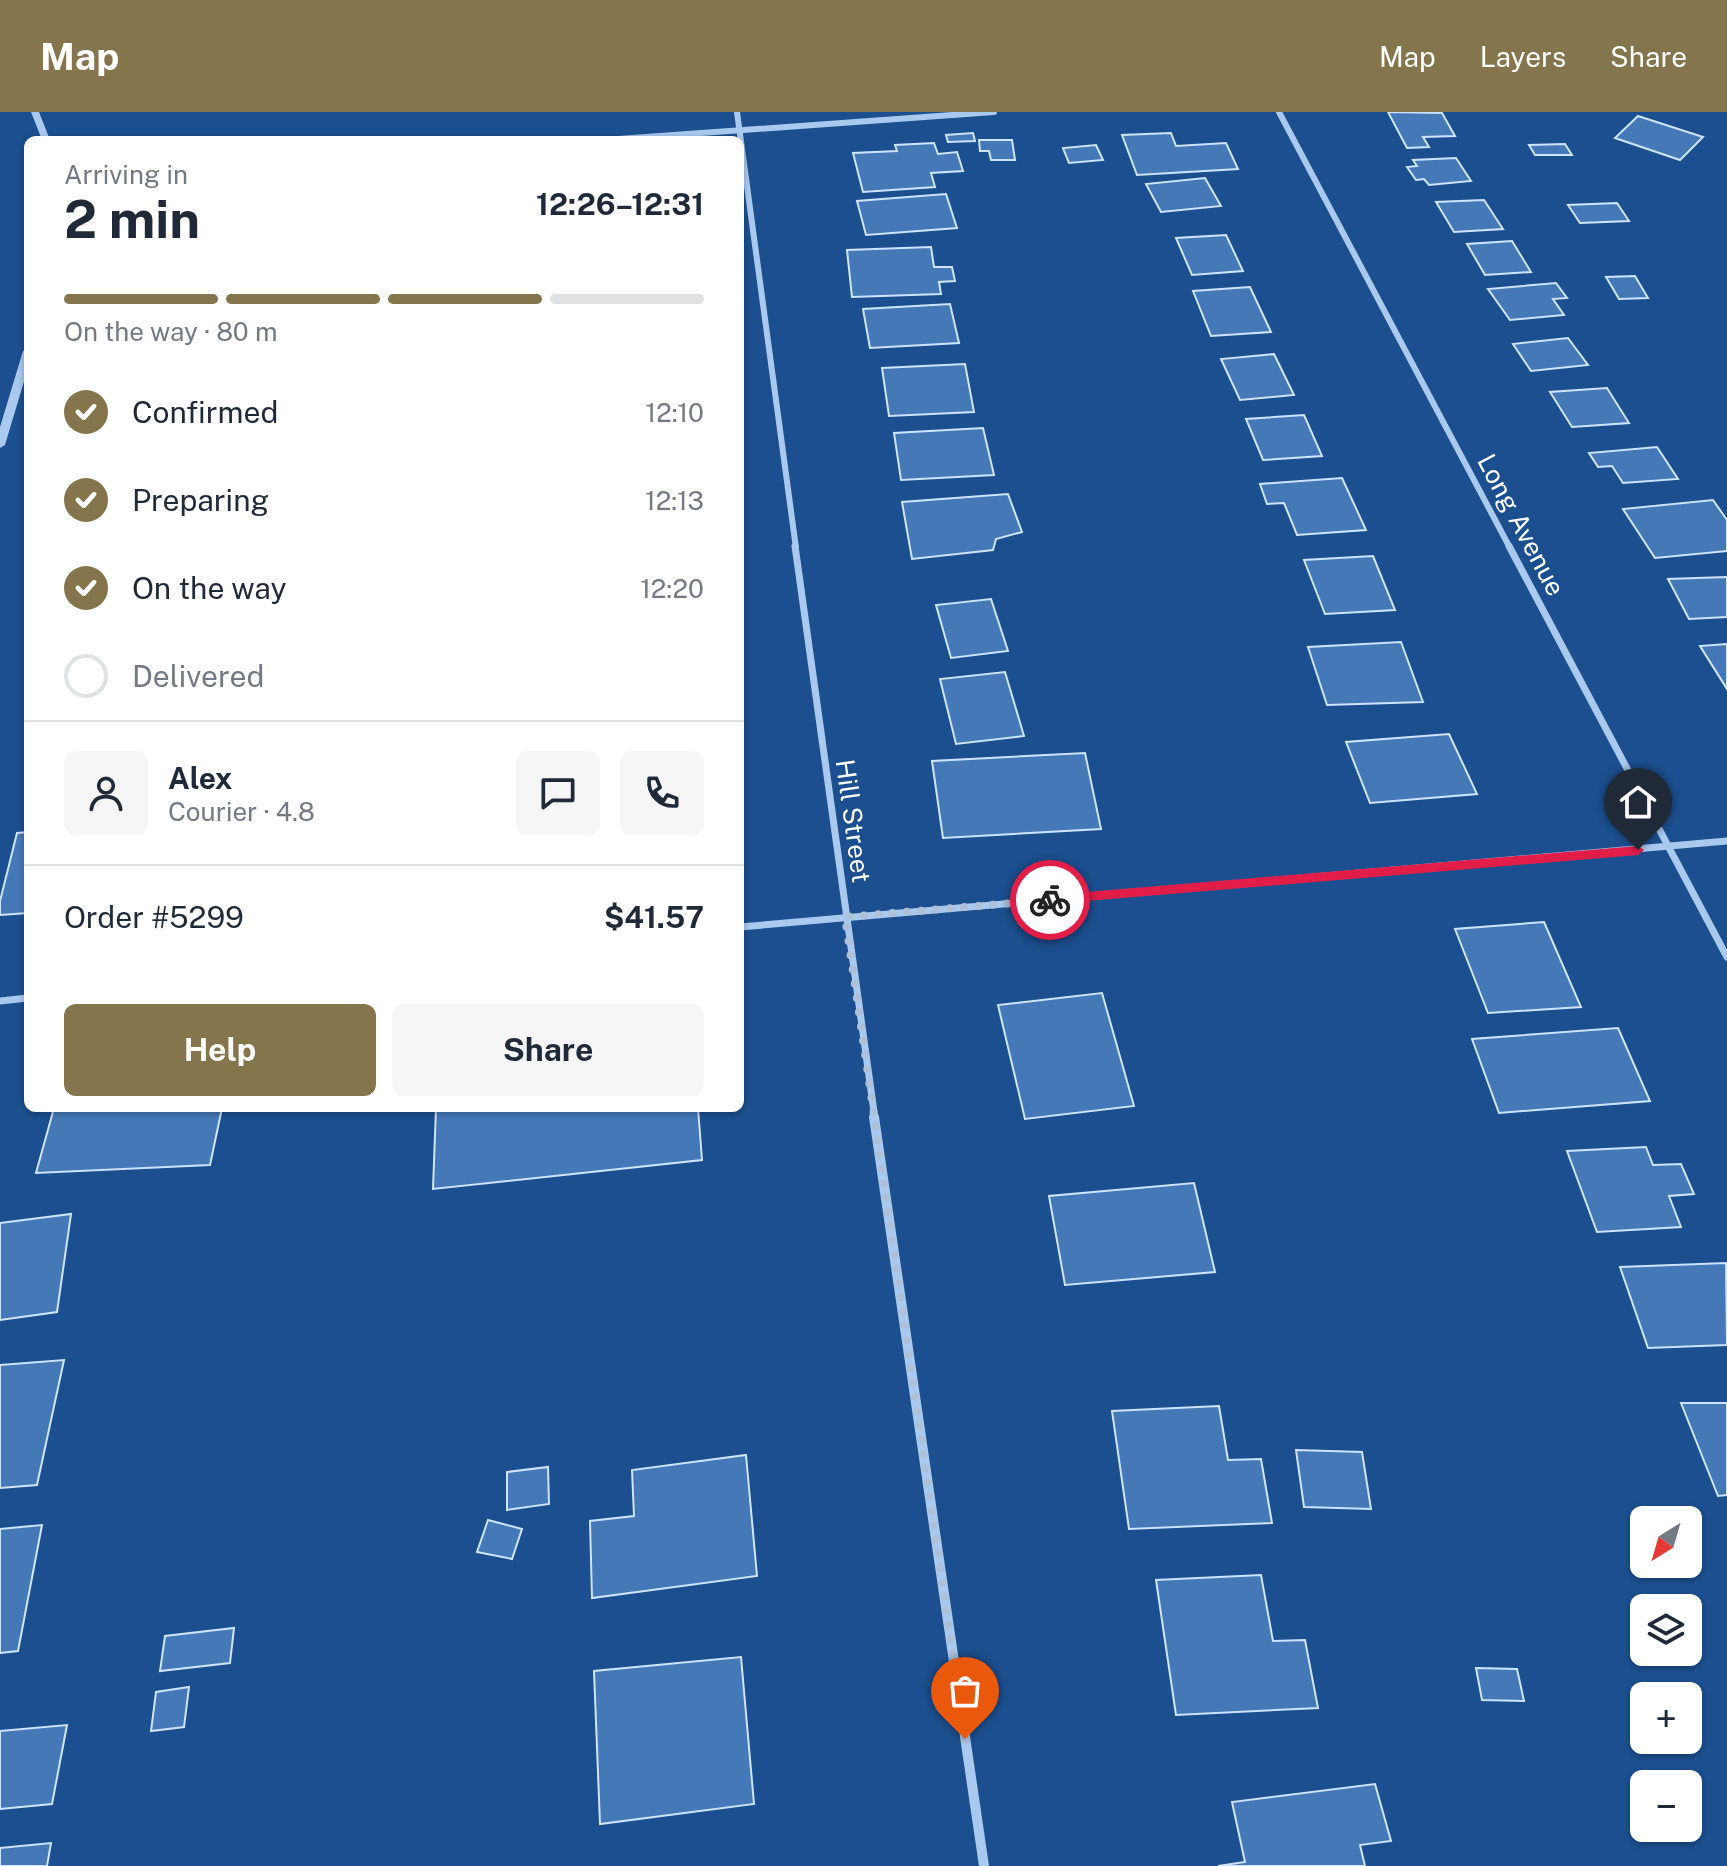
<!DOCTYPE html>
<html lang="en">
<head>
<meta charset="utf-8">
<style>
  body { margin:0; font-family:"Public Sans",sans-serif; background:#f6f6f7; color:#1f2937; height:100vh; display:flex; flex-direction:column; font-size:30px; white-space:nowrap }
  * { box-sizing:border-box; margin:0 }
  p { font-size:26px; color:#747a83 }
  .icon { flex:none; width:44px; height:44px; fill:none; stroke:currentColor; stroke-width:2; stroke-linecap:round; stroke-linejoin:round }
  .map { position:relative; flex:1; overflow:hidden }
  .panel { position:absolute; left:24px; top:24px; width:720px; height:976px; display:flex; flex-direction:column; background:#fff; border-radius:12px; box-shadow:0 2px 6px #0004 }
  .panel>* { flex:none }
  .needle { width:52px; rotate:217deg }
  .buttons { position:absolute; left:1630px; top:1394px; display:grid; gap:16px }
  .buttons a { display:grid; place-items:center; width:72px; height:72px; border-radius:12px; background:#fff; box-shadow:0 2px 6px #0004; font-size:40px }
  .pin { position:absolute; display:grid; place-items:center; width:68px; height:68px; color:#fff; margin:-82px -34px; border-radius:50% 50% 50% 0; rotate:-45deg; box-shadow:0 0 8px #0007 }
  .pin .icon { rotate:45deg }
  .courier { position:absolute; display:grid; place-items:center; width:80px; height:80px; margin:-40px; border:6px solid #e11d48; border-radius:50%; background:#fff; color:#222; box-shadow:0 2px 10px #0007 }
  .head em { font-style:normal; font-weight:700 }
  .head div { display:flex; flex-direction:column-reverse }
  .head { display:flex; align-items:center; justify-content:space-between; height:136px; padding:0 40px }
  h1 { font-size:52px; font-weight:700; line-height:60px }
  .bar { display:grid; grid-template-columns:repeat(4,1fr); gap:12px 8px; align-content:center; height:96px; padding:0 40px }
  .bar i { height:10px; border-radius:6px; background:#e0e1e3 }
  .bar .selected { background:#84754c }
  .bar p { grid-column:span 4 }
  .line { display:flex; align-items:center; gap:20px; padding:0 40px; border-top:2px solid #e0e1e3 }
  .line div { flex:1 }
  .round { display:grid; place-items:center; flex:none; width:84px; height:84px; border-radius:12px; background:#f6f6f7 }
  ol { padding:0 40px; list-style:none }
  li { display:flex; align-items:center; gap:24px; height:88px }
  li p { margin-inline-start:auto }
  li .icon { padding:8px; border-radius:50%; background:#84754c; color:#fff; stroke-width:4 }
  li:last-child { color:#747a83 }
  li i { width:44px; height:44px; border:4px solid #e0e1e3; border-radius:50% }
  .action { display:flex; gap:16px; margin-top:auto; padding:16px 40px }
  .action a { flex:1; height:92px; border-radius:12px; background:#84754c; color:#fff; font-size:32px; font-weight:700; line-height:92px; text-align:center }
  .action a+a { background:#f6f6f7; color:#1f2937 }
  header { display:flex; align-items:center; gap:48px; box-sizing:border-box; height:112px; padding:0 40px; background:#84754c; color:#fff }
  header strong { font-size:38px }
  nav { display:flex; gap:44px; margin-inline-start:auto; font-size:28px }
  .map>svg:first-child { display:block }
</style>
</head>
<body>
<header>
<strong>Map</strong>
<nav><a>Map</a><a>Layers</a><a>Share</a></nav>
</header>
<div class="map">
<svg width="1727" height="1754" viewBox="0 0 1727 1754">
  <rect width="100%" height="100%" fill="#1b4f8f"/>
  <g fill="#4478b7" stroke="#cfe3fa" stroke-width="2">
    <polygon points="1388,0 1442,1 1455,24 1423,25 1429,35 1407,36"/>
    <polygon points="1638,4 1703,25 1680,48 1615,26"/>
    <polygon points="973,21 975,29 948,30 946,23"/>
    <polygon points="1171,21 1176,34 1226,31 1238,57 1137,63 1122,23"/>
    <polygon points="979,28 1012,28 1015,48 991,48 989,39 980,39"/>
    <polygon points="934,31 938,42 957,40 963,59 931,61 935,75 863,80 853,41 897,39 895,33"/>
    <polygon points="1565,32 1572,43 1535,43 1529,33"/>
    <polygon points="1096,33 1103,48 1069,51 1063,36"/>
    <polygon points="1456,46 1471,69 1429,73 1424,67 1416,68 1407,55 1417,54 1413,48"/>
    <polygon points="1205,66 1221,94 1161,100 1146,72"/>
    <polygon points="946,82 957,116 866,123 857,89"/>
    <polygon points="1484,88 1503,117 1454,120 1436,90"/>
    <polygon points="1617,91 1629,109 1580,111 1568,93"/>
    <polygon points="1226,123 1243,159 1192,163 1176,126"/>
    <polygon points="1512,129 1531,160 1485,163 1467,132"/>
    <polygon points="931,135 934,155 952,155 955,169 939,170 941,182 852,185 847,138"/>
    <polygon points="1635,164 1648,186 1619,187 1606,165"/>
    <polygon points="1556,171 1567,186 1553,187 1564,203 1510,208 1488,177"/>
    <polygon points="1250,175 1271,220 1211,224 1193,179"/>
    <polygon points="950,192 959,231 870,236 863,197"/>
    <polygon points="1568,226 1588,253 1531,259 1513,232"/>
    <polygon points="1274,242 1294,283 1240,288 1221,247"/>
    <polygon points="965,252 974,300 889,304 882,256"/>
    <polygon points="1607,276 1629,311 1572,315 1550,280"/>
    <polygon points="1304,303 1322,344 1263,348 1246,307"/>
    <polygon points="983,316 994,363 901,368 894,321"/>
    <polygon points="1657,335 1678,367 1623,371 1612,354 1598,355 1589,341"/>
    <polygon points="1342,366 1366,418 1297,423 1284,391 1267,392 1260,372"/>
    <polygon points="1008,382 1022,420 996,427 993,438 912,447 902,390"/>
    <polygon points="1713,388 1727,408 1727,439 1655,446 1623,397"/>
    <polygon points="1373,444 1395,498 1325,502 1304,448"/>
    <polygon points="1727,465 1727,505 1689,507 1668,467"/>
    <polygon points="991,487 1008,539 951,546 936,493"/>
    <polygon points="1401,530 1423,590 1327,593 1308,535"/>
    <polygon points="1727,532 1727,577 1700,534"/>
    <polygon points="1005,560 1024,624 956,632 940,567"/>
    <polygon points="1449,622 1477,682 1370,691 1346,630"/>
    <polygon points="1085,641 1101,717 943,726 932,649"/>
    <polygon points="28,720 28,801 0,803 0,789 17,721"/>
    <polygon points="1544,810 1581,895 1488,901 1455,817"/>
    <polygon points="1102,881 1134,994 1025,1007 998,893"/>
    <polygon points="1618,916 1650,989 1499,1001 1472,927"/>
    <polygon points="54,996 222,996 210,1053 36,1061"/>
    <polygon points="436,996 698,996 702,1048 433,1077"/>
    <polygon points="1646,1035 1653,1053 1681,1052 1694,1082 1669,1084 1681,1115 1597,1120 1567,1039"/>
    <polygon points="1194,1071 1215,1160 1065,1173 1049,1084"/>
    <polygon points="71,1102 57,1200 0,1208 0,1111"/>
    <polygon points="1726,1151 1727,1233 1648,1236 1620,1155"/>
    <polygon points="64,1248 37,1373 0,1376 0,1253"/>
    <polygon points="1681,1291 1727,1291 1727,1383 1718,1384"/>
    <polygon points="1219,1294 1228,1348 1261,1347 1272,1411 1129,1417 1112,1299"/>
    <polygon points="1296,1338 1362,1340 1371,1397 1304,1395"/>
    <polygon points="746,1343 757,1464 592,1486 590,1409 634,1404 632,1358"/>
    <polygon points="548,1355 549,1392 507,1398 507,1360"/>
    <polygon points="488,1408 522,1417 512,1447 477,1440"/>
    <polygon points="42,1413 18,1539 0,1541 0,1417"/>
    <polygon points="1261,1463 1273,1529 1305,1528 1318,1596 1176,1603 1156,1468"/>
    <polygon points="234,1516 230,1551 160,1559 165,1524"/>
    <polygon points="741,1545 754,1692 600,1712 594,1559"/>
    <polygon points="1476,1556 1517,1557 1524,1589 1482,1588"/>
    <polygon points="189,1575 184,1615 151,1619 156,1580"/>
    <polygon points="67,1613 52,1692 0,1697 0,1619"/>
    <polygon points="1375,1672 1391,1729 1360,1733 1365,1754 1218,1754 1245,1750 1232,1690"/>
    <polygon points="51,1731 47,1754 0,1754 0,1736"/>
  </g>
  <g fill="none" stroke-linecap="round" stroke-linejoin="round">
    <g stroke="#a9c9ee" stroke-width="6">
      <polyline points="737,0 796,436"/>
      <polyline points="1279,0 1510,436"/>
      <polyline points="604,28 994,0"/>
    </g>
    <g stroke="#a9c9ee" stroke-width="7">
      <polyline points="795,434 875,1007"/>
      <polyline points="1509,434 1727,845"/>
      <polyline points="740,815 1727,729"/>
      <polyline points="0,889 28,886"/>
    </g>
    <polyline stroke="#a9c9ee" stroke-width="10" points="874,1005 984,1754"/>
    <g fill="#a9c9ee" fill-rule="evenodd">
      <polygon points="31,0 39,0 50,28 42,28"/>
      <polygon points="28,236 28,256 5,333 0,336 0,315 23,239"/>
    </g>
  </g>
  <polygon fill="#e11d48" points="1638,734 1644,738 1638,743 1050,792 1044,788 1050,783"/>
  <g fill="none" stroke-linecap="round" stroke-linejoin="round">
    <polyline stroke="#afc1d8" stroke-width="8" stroke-dasharray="0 14.4" points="965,1627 845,805 1050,788"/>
  </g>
  <g text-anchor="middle" stroke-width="6" stroke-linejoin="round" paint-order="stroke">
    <g font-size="26" fill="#fff" stroke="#1b4f8f">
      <text transform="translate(1521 413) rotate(62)" y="9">Long Avenue</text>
      <text transform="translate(853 709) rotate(82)" y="9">Hill Street</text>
    </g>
  </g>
</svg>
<div class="buttons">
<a><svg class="needle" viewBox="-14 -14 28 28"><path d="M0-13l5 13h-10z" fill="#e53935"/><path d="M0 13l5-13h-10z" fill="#747a83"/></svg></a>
<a><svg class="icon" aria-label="layers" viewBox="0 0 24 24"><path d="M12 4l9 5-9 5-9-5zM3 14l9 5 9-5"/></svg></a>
<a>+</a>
<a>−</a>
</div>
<div class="pin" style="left:965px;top:1627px;background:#ea580c"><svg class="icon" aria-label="bag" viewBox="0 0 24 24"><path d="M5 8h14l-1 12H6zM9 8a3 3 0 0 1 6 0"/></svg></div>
<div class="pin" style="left:1638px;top:738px;background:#1f2937"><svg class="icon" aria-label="home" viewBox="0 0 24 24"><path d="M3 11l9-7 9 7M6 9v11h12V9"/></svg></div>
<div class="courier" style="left:1050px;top:788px"><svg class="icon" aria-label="bike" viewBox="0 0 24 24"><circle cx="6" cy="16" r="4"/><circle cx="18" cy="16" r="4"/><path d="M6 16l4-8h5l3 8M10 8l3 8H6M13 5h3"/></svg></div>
<section class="panel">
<div class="head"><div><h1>2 min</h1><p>Arriving in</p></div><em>12:26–12:31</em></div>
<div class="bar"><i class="selected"></i><i class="selected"></i><i class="selected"></i><i></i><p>On the way · 80 m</p></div>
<ol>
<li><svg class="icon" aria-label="check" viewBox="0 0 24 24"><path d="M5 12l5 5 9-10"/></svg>Confirmed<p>12:10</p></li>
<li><svg class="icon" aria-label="check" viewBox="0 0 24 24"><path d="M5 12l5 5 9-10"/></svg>Preparing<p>12:13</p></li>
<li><svg class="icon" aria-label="check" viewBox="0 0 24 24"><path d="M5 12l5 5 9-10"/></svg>On the way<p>12:20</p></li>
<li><i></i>Delivered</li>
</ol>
<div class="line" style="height:144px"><a class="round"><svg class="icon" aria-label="person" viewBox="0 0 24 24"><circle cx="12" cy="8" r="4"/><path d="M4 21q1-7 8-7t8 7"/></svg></a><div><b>Alex</b><p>Courier · 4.8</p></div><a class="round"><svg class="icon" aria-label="chat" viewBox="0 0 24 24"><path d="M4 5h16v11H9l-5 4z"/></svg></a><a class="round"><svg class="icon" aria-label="phone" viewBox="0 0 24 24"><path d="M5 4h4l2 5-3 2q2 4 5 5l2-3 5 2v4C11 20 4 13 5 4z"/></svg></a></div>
<div class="line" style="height:104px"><div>Order #5299</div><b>$41.57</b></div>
<div class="action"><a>Help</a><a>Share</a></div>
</section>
</div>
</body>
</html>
